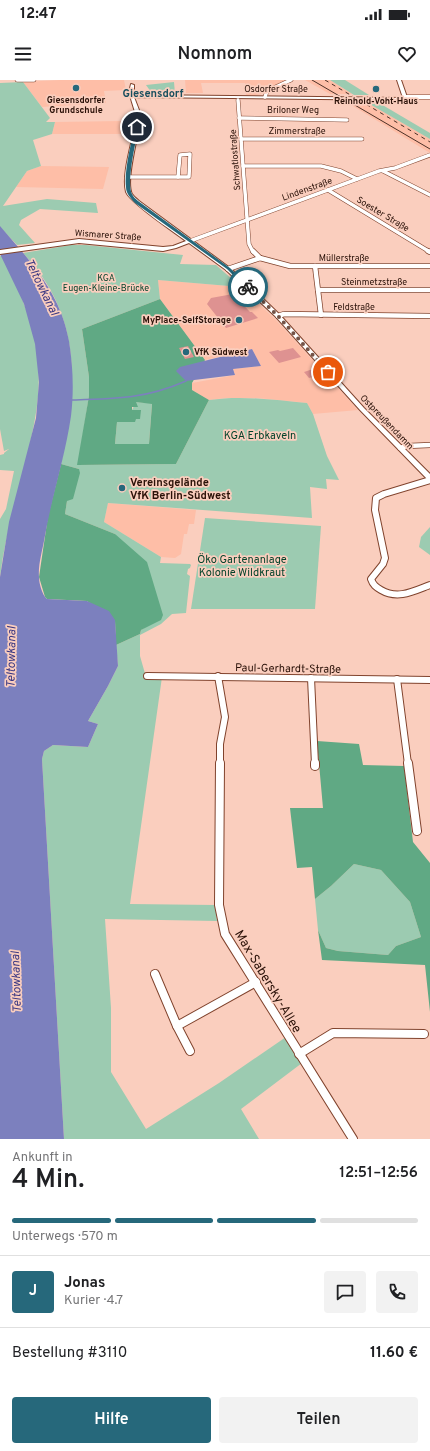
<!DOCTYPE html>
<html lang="de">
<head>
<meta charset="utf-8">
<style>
  body { margin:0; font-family:Overpass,sans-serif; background:#f2f2f2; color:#202124; height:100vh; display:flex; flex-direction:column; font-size:15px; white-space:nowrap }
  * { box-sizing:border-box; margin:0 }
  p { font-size:13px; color:#757577 }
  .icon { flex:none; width:22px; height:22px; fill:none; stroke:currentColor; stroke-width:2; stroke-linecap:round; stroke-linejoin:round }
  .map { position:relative; height:1059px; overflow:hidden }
  .sheet { display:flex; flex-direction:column; background:#fff; flex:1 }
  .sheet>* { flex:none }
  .pin { position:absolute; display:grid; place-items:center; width:34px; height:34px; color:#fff; margin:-17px; border:2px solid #fff; border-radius:50%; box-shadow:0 1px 4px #0007 }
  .courier { position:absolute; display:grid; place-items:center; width:40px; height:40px; margin:-20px; border:3px solid #26687b; border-radius:50%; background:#fff; color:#222; box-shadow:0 1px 5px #0007 }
  .summary em { font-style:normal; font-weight:600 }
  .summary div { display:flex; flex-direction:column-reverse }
  .summary { display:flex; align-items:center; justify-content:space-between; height:68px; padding:0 12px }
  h1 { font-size:26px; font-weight:600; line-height:30px }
  .bar { display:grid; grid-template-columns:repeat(4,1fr); gap:6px 4px; align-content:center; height:48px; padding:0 12px }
  .bar i { height:5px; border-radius:3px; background:#e0e0e0 }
  .bar .selected { background:#26687b }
  .bar p { grid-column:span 4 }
  .line { display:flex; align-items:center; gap:10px; padding:0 12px; border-top:1px solid #e0e0e0 }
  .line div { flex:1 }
  .round { display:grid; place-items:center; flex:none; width:42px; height:42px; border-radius:4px; background:#f2f2f2 }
  .cta { display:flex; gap:8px; margin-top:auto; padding:8px 12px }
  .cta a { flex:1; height:46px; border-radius:4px; background:#26687b; color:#fff; font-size:16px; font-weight:600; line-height:46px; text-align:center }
  .cta a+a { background:#f2f2f2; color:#202124 }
  .status { display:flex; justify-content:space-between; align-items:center; height:28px; padding:0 20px; background:#fff; direction:ltr }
  .status svg { height:11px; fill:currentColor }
  header { display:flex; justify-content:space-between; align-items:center; height:52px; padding:0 12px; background:#fff; font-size:18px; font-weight:600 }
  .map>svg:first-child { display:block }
</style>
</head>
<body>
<div class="status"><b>12:47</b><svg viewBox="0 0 49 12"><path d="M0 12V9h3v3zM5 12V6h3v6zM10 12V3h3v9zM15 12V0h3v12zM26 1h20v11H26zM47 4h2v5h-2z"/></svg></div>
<header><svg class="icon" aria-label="menu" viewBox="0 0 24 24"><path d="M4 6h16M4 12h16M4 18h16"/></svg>Nomnom<svg class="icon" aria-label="heart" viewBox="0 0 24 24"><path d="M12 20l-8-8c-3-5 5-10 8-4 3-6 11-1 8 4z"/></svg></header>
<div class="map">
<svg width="430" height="1059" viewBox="0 0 430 1059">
  <rect width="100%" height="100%" fill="#facebe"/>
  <g fill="#febea7">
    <polygon points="60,0 124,0 126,10 104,11 106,23 42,27 23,2"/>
    <polygon points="185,0 289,0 265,10 262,14 257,15 246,15 245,3 201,3 203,13 186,13"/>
    <polygon points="305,0 330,0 352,14 330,14"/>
    <polygon points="363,20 430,59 430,73 348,23"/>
    <polygon points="123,41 122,45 132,46 130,54 52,54 55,42"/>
    <polygon points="41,86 109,87 103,109 16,107 27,91"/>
    <polygon points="158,200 241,207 276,240 358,330 313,334 307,323 257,318 226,318 209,320 192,310 192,303 235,295 233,289 261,286 252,269 205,280 160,219"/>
    <polygon points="108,423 196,430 194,444 189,444 187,454 184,454 181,474 175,478 161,477 104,442"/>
  </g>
  <g fill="#9ccbb1">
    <polygon points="330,0 345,0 369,15 354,15"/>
    <polygon points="23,2 50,38 46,42 55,42 52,54 33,60 41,86 27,91 3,126 47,119 96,123 98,133 40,129 21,140 19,145 35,163 17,165 0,147 0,3"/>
    <polygon points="174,2 175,14 154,14 151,12 146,5"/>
    <polygon points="361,19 374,20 430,53 430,59"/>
    <path d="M 71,165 L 86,165 L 183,175 L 180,184 L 216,185 L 241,207 L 158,200 L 160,219 L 82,249 L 89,297 L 89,316 L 78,385 L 176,384 L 209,320 C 242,315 274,320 307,323 L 313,334 L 327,376 L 339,400 L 326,399 L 327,409 L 310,407 L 312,438 L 108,423 L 104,442 L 161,477 L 160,483 L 190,484 L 191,485 L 190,488 L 188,489 L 187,494 L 190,496 L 186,533 L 172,534 L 161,544 L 140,555 L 140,576 L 146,597 L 162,597 L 130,824 L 215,825 L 217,841 L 105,839 L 111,928 L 111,992 L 146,1049 L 219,1003 L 286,957 L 302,983 L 241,1029 L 259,1059 L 64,1059 L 42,679 L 44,671 L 53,665 L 88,667 L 98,644 L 88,641 L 108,606 L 118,586 L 116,565 L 140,554 L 141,550 L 144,548 L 115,454 L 65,434 L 67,421 L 79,389 L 61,384 C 78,304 82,236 23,173 Z"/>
    <path d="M 0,176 L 2,176 C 19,208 35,245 38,282 C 41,313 35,342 28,372 C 18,413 5,455 0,497 L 0,439 L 6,429 L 14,391 L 0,390 L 0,375 L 4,374 L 4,373 L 9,369 L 4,371 L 0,349 Z"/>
    <polygon points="136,322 152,323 149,364 115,364 117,342 135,342 132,330"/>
    <polygon points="205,438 321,446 315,529 191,529"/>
    <polygon points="430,447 430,475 419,467 421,457"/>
    <polygon points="354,784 381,790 410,822 421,857 396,866 388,875 338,871 326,868 318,850 315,819 331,806"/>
  </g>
  <g fill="#60a984" fill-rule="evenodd">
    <path d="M 160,219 L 205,280 L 192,303 L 192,310 L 209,320 L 176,384 L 77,385 L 89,316 L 89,297 L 82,249 ZM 136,322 L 152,324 L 149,364 L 115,364 L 117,342 L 135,342 L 136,339 L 140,339 L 141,330 L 132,330 L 132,327 L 138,327 Z"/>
    <polygon points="61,384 79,389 80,393 73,419 67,421 65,434 115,454 147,482 163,535 161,540 141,550 140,554 116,565 115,541 87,521 47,519 45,517 39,497 48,436"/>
    <polygon points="317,661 359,664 363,685 404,686 413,762 430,783 430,932 425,885 322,880 318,850 326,868 338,871 388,875 396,866 421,857 410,822 381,790 354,784 331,806 315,819 312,787 297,788 290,728 323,728"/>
  </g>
  <g fill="#7c80be">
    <path d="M 0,146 C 31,182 60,212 69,261 C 73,286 74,311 71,336 C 65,378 51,419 44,461 C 42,472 38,485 39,497 C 39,503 42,515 47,519 L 87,521 L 109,531 L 115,540 L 118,586 L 108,606 L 88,641 L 98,644 L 88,667 L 53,665 L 44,671 L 42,679 L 64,1059 L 0,1059 L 0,497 L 9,442 L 36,338 L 39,302 L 35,264 L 24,224 L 0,174 Z"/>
    <polygon points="252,269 261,286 233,289 235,295 186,301 176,291 180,287"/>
  </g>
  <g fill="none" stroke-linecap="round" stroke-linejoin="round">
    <path stroke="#7c80be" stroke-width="1.5" d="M 71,320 C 115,319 145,319 186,301"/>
  </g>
  <g fill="#de9291">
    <polygon points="233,214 250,232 252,232 258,238 226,248 207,224 211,218"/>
    <polygon points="188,266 194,277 185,279 179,268"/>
    <polygon points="293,268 301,277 279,283 269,272 278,270 280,271"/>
    <polygon points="313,289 314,291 321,289 325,293 309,298 304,292"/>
  </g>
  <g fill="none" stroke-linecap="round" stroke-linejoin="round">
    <g stroke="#80432d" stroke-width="4.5">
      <g id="minor-far3">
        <polyline points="17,0 34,0"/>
        <polyline points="265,17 267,11 291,0"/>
        <polyline points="238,20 249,164 253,172"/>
        <polyline points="239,38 347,40"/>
        <polyline points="241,59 362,59"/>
        <polygon points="190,74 189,97 178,97 180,75"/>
        <polyline points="243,86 321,86 341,91 357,99"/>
        <polyline points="383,91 430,115"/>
        <polyline points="129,97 178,97"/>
        <polyline points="328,110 430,172"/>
        <polyline points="190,161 379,91 395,88 430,75"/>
      </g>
    </g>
    <g stroke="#80432d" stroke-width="6">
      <g id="minor-far2">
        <polyline points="253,171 260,178 290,186 430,186"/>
        <polyline points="428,171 430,172"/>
        <polyline points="315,186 321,235"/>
        <polyline points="228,189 260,178"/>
        <polyline points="318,210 430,210"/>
        <polyline points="278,236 284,234 430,236"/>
        <polyline points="400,368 407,366 430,365"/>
      </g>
    </g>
    <g stroke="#80432d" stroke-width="8">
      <g id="minor-far1">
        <path d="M 430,400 L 384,414 L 376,418 L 375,430 L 385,478 L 383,484 L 371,499 C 373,505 376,507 381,510 C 398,520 414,511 430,505"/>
        <polyline points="147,596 430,600"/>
        <polyline points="218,596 225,637 220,664 220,684"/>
        <polyline points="311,598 315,684"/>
        <polyline points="397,599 408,684"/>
      </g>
    </g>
    <g stroke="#80432d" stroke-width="10">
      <g id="minor">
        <polyline points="220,683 219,825 225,854 353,1059"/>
        <polyline points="315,683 315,686"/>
        <polyline points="408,683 417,751"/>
        <polyline points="155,894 177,946 256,902"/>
        <polyline points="177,946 190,971"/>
        <polyline points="299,974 333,953 424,954"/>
      </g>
    </g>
    <g stroke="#80432d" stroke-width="5">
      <polyline id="tertiary" points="405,17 430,17"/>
    </g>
    <g stroke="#80432d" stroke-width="2">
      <path id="secondary" d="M 397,0 L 401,0 L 408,20 L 134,17 L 139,30 L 140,38 C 139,55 125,101 132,114 C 134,117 137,119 139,121 L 230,188 L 248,204 L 280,235 L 364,328 L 430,394 L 430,400 L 428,400 L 360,330 L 276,237 L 226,190 L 189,163 L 176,168 L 163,171 L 79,163 L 0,174 L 0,170 L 79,159 L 163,167 L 173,166 L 186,161 C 174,152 130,123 126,112 C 121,93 134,58 136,38 C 135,26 127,16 131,4 L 134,5 L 134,15 L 403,18 Z"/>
    </g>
    <use href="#minor-far3" stroke="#fff" stroke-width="3.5"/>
    <use href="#minor-far2" stroke="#fff" stroke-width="4.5"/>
    <use href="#minor-far1" stroke="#fff" stroke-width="6"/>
    <use href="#minor" stroke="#fff" stroke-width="8"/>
    <use href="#tertiary" stroke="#fff" stroke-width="4"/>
    <use href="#secondary" fill="#fff" fill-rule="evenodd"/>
    <polyline stroke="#4d3127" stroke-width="1" points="312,0 430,69"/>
    <polyline stroke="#4d3127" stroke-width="1" stroke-dasharray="4 4" stroke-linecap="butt" points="325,0 430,62"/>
  </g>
  <path fill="#26687b" d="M 137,46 L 139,47 C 136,59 126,104 132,114 C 133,117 136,119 138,121 L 230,188 L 249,206 L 249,208 L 246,208 L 227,189 L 135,123 C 131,118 126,114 126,107 C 124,92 131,62 135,47 Z"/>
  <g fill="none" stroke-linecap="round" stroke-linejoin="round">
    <polyline stroke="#735348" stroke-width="4" stroke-dasharray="0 7.2" points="248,207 278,236 328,292"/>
  </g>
  <g fill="#26687b" stroke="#facebe" stroke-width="1.5">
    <circle cx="76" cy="8" r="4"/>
    <circle cx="376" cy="9" r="4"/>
    <circle cx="239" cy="240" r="4"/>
    <circle cx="186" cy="272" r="4"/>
    <circle cx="122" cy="408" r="4"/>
  </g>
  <g text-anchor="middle" stroke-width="3.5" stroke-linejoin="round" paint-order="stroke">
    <g font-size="9" fill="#2a1108" stroke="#facebe">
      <text x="276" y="12">Osdorfer Straße</text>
      <text x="293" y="33">Briloner Weg</text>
      <text x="297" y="54">Zimmerstraße</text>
      <text transform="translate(235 80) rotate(-94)" y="3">Schwatlostraße</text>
      <text transform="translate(307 109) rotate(-20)" y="3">Lindenstraße</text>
      <text transform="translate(383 134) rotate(31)" y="3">Soester Straße</text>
      <text transform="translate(108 155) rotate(4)" y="3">Wismarer Straße</text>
      <text x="344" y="181">Müllerstraße</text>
      <text x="374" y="205">Steinmetzstraße</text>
      <text x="354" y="230">Feldstraße</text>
      <text transform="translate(387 342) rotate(46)" y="3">Ostpreußendamm</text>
    </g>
    <g font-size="9" font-weight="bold" fill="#2a1108" stroke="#facebe">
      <text x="76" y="23">Giesensdorfer<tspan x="76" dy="10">Grundschule</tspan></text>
      <text x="376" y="24">Reinhold-Voht-Haus</text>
      <text x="231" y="243" text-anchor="end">MyPlace-SelfStorage</text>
      <text x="194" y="275" text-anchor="start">VfK Südwest</text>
    </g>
    <g font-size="9" fill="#04432b" stroke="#facebe">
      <text x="106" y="201">KGA<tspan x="106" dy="10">Eugen-Kleine-Brücke</tspan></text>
    </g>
    <g font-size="11" font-weight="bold" fill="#1a4f5e" stroke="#facebe">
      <text x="153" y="17">Giesensdorf</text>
    </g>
    <g font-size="11" fill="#04432b" stroke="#facebe">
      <text x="260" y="359">KGA Erbkaveln</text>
      <text x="242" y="483">Öko Gartenanlage<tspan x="242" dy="13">Kolonie Wildkraut</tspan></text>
    </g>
    <g font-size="11" font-weight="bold" fill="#2a1108" stroke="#facebe" text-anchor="start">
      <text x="130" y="406">Vereinsgelände<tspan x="130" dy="13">VfK Berlin-Südwest</tspan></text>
    </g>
    <g font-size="11" fill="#2a1108" stroke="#facebe">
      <text transform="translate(288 588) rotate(1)" y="4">Paul-Gerhardt-Straße</text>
    </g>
    <g font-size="12" font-style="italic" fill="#393681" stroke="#facebe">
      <text transform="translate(42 207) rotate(64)" y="4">Teltowkanal</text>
      <text transform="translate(11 577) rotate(-89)" y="4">Teltowkanal</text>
      <text transform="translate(16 902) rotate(-92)" y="4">Teltowkanal</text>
    </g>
    <g font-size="13" fill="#2a1108" stroke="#facebe">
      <text transform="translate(269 901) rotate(59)" y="5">Max-Sabersky-Allee</text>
    </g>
  </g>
</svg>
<div class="pin" style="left:328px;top:292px;background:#ea580c"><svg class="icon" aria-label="bag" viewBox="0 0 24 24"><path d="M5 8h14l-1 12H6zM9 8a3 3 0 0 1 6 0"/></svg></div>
<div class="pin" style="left:137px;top:47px;background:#1f2937"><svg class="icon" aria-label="home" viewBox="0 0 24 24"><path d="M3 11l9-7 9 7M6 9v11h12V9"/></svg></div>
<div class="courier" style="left:248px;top:207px"><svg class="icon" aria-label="bike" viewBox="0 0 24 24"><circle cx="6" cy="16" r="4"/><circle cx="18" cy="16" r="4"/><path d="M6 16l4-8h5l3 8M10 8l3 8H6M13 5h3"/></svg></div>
</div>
<section class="sheet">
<div class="summary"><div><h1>4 Min.</h1><p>Ankunft in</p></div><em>12:51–12:56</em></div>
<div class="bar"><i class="selected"></i><i class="selected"></i><i class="selected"></i><i></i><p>Unterwegs · 570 m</p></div>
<div class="line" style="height:72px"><b class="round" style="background:#26687b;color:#fff">J</b><div><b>Jonas</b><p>Kurier · 4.7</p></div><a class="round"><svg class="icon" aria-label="chat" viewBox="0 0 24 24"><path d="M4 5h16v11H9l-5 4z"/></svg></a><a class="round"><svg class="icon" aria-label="phone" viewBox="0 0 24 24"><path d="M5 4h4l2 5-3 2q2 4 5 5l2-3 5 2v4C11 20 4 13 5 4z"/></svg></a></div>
<div class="line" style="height:52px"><div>Bestellung #3110</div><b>11.60 €</b></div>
<div class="cta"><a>Hilfe</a><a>Teilen</a></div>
</section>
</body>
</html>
